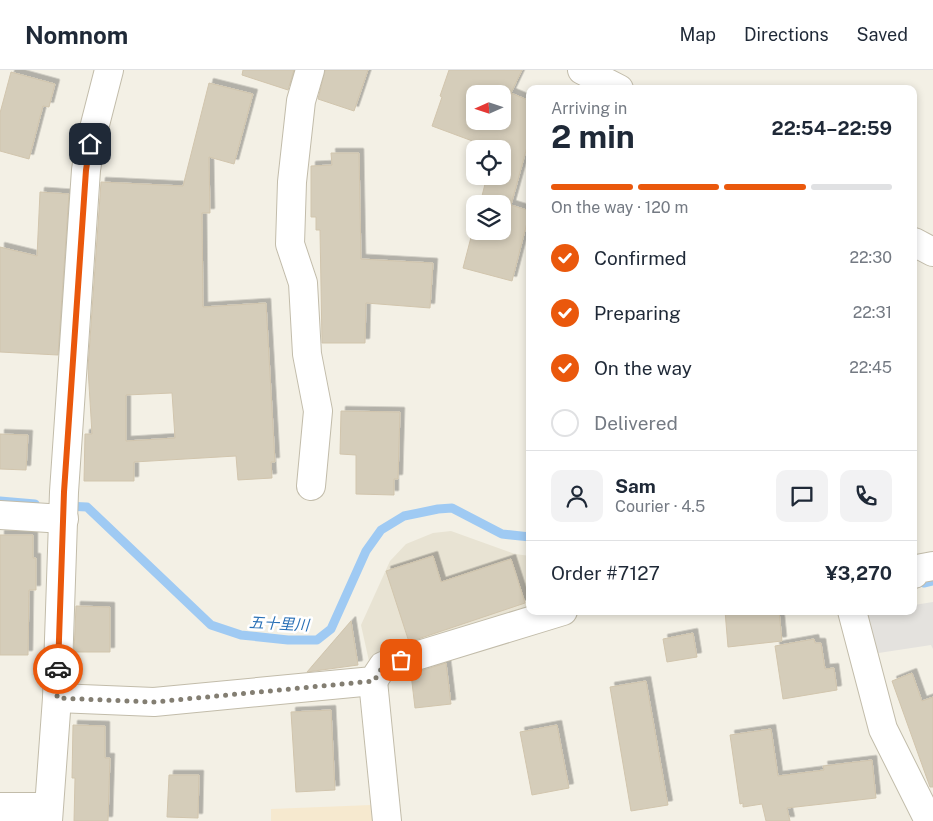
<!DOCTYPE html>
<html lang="en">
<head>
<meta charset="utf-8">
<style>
  body { margin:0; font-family:"Public Sans","Noto Sans JP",sans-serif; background:#f2f2f3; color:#1f2937; height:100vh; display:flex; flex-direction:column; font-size:19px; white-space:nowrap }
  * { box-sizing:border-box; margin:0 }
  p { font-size:16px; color:#747a83 }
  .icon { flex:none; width:28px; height:28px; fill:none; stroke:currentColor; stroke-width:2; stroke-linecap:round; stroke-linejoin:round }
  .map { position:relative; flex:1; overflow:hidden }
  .sheet { position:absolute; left:526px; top:15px; width:391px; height:530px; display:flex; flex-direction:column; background:#fff; border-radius:10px; box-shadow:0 2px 8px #0003 }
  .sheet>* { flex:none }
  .needle { width:32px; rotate:267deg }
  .buttons { position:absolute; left:466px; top:15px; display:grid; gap:10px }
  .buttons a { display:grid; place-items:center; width:45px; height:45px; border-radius:10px; background:#fff; box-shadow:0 2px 8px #0003; font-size:25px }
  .pin { position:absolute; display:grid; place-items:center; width:42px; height:42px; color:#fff; margin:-21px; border-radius:10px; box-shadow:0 2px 8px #0006 }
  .courier { position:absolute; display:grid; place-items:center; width:50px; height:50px; margin:-25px; border:4px solid #ea580c; border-radius:50%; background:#fff; color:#222; box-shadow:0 1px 6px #0007 }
  .headline em { font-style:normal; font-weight:700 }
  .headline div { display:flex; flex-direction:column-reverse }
  .headline { display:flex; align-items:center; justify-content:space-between; height:85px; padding:0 25px }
  h1 { font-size:32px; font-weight:700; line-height:38px }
  .bar { display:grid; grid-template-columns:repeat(4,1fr); gap:8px 5px; align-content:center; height:60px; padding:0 25px }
  .bar i { height:6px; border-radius:4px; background:#e0e1e3 }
  .bar .on { background:#ea580c }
  .bar p { grid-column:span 4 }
  .line { display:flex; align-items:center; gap:12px; padding:0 25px; border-top:1px solid #e0e1e3 }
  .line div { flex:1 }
  .round { display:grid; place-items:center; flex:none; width:52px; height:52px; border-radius:10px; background:#f2f2f3 }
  ol { padding:0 25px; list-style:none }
  li { display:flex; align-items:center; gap:15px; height:55px }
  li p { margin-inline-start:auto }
  li .icon { padding:5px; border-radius:50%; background:#ea580c; color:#fff; stroke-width:4 }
  li:last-child { color:#747a83 }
  li i { width:28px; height:28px; border:2px solid #e0e1e3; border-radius:50% }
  header { display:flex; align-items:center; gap:30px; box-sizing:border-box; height:70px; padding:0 25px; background:#fff; border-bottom:1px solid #e0e1e3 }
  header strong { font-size:24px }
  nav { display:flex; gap:28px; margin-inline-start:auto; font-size:18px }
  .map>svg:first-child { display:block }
</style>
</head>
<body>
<header>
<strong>Nomnom</strong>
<nav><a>Map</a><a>Directions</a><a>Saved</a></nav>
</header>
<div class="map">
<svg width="933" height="751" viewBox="0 0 933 751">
  <defs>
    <filter id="shadow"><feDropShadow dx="4.5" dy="-4.5" stdDeviation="0" flood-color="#0004"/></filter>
  </defs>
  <rect width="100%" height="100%" fill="#f3f0e5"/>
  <polygon fill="#e8e3d3" points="451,461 515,484 530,486 530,541 534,541 369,591 361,555 390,491 406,474 433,463"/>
  <polygon fill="#f6e9cf" points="371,735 373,751 271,751 271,739"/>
  <polygon fill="#e4e2de" points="933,532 933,579 931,575 872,584 865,541 914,541 914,535"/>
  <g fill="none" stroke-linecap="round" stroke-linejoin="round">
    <g stroke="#9fcaf3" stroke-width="9">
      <polyline points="0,431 35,434"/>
      <polyline points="66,436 87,437 211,555 241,565 288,570 317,570 331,559 366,481 381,460 404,446 438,439 452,438 502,464 530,467"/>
      <polyline points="914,509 924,513 933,511"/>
    </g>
  </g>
  <g fill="#d5cdba" stroke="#d1c5ad" fill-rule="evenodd" filter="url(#shadow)">
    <polygon points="243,0 294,0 288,20 242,5"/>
    <polygon points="325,0 368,0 354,41 318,29"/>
    <path d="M 449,0 L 522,0 L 511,23 L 530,31 L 530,66 L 511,135 L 530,141 L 512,211 L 463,198 L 475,152 L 475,161 L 502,161 L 502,134 L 480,134 L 487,106 L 502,106 L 502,79 L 494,79 L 432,56 L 442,27 L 440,26 ZM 475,24 L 502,24 L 502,51 L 475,51 Z"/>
    <polygon points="11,2 55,14 49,37 43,36 29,89 0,81 0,43"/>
    <path d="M 209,13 L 253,24 L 234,94 L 209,87 L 210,143 L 202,143 L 203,237 L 266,233 L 275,392 L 271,392 L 272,408 L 238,410 L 236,386 L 134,392 L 134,411 L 84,411 L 85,364 L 92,364 L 88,298 L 101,112 L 183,116 ZM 172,323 L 175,368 L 126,371 L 126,325 Z"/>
    <polygon points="331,83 359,83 361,189 433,193 430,238 366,233 365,273 322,273 320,160 316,160 316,147 311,147 311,96 332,95"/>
    <polygon points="40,122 69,124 58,285 0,282 0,177 37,186"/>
    <polygon points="341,341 400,342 398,409 394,409 394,425 356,424 356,385 340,384"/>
    <polygon points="0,364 28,365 26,400 0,399"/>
    <polygon points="0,465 33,465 33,488 36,488 36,520 29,520 28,585 0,585"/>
    <polygon points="433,486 441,512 511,489 525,533 409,572 386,501"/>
    <polygon points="76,536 110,537 110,582 74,582"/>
    <polygon points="725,541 779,541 782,571 728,577"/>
    <polygon points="351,551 358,595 307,602"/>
    <polygon points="693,563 697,587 667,592 663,569"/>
    <polygon points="814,569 815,573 821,573 825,599 834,598 837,620 783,629 775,576"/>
    <polygon points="446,593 451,634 415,638 411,604"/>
    <polygon points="912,603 922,631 933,627 933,717 930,717 892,611"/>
    <polygon points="646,611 668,735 631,741 610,617"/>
    <polygon points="331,640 335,720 296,722 291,642"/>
    <polygon points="73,655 105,656 105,688 110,688 108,751 74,751 75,708 72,708"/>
    <polygon points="557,655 569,718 532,725 520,662"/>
    <polygon points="771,659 778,706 824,700 823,696 872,690 876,728 787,738 790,751 766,751 762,734 743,737 743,733 740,734 730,665"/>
    <polygon points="169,705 199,705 198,748 167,747"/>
  </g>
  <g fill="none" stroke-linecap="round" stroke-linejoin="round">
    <g stroke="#c2bcaa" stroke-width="30">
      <g id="minor">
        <polyline points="310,0 301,31 292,112 290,174 303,213 307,284 318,341 311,416"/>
        <polyline points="582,0 619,19"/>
        <polyline points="914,172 933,182"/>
        <polyline points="0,445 64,449"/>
        <polyline points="914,504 917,499 933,496"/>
        <polyline points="852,541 883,659 929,751"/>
        <polyline points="373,611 387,751"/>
        <polyline points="57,628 154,632 373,611 383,596 563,541"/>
        <polyline points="0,737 48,737"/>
        <polyline points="48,751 57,628 64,422 86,100 90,74 109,0"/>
      </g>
    </g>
    <use href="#minor" stroke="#fff" stroke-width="28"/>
  </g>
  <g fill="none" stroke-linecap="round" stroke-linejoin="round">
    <polyline stroke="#837e72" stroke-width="5" stroke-dasharray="0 9" points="58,599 57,628 154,632 374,611 383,596 401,590"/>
    <polyline stroke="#ea580c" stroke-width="6" points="58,599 64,422 86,100 90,74"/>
  </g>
  <g text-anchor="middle" stroke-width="5" stroke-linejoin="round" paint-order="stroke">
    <g font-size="15" font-style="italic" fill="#2970b6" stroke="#fff">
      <text transform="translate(279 554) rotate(3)" y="5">五十里川</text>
    </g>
  </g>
</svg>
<div class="buttons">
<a><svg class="needle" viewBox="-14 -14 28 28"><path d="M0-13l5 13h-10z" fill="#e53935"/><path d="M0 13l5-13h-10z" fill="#747a83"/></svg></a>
<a><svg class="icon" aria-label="locate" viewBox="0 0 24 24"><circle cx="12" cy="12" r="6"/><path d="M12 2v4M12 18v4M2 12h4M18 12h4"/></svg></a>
<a><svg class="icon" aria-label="layers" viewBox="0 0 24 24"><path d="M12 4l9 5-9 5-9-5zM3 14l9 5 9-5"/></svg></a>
</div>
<div class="pin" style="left:401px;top:590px;background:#ea580c"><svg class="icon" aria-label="bag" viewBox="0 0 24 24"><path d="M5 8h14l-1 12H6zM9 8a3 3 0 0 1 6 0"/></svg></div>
<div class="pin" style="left:90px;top:74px;background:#1f2937"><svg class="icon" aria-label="home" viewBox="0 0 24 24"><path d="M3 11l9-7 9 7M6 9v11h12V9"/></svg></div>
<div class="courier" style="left:58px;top:599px"><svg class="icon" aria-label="car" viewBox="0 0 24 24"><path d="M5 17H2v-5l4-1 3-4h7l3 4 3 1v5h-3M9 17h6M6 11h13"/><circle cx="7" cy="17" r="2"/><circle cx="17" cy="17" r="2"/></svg></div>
<section class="sheet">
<div class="headline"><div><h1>2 min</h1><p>Arriving in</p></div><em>22:54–22:59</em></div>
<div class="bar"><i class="on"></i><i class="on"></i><i class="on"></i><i></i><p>On the way · 120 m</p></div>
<ol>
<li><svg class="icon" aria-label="check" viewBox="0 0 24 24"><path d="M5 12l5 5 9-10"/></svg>Confirmed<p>22:30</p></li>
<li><svg class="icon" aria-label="check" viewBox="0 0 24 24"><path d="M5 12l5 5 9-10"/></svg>Preparing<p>22:31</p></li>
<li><svg class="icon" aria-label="check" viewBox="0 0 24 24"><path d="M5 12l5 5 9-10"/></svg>On the way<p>22:45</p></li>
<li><i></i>Delivered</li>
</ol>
<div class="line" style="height:90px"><a class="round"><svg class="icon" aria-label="person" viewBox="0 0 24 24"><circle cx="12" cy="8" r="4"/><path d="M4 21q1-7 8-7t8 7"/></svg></a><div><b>Sam</b><p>Courier · 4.5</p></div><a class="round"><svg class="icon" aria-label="chat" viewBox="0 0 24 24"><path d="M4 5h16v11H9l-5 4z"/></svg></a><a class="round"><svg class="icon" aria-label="phone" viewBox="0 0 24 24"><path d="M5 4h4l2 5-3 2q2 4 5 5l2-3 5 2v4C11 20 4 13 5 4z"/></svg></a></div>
<div class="line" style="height:65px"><div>Order #7127</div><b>¥3,270</b></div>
</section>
</div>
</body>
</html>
